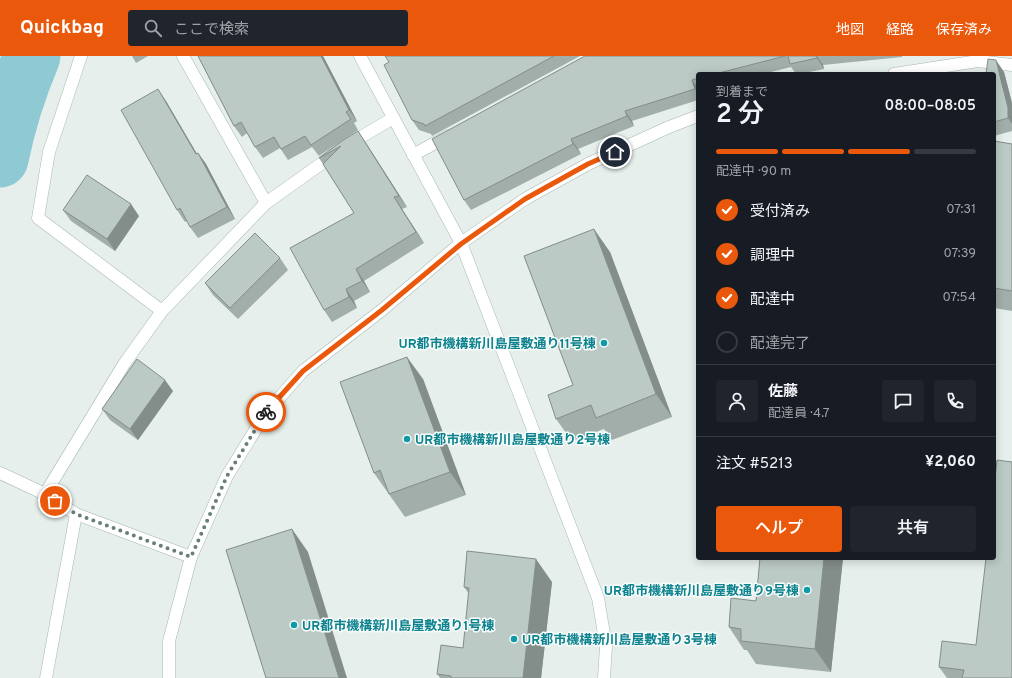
<!DOCTYPE html>
<html lang="ja">
<head>
<meta charset="utf-8">
<style>
  body { margin:0; font-family:Overpass,"Noto Sans JP",sans-serif; background:#20242c; color:#f1f3f6; height:100vh; display:flex; flex-direction:column; font-size:15px; white-space:nowrap }
  * { box-sizing:border-box; margin:0 }
  p { font-size:13px; color:#9ea1a6 }
  .icon { flex:none; width:22px; height:22px; fill:none; stroke:currentColor; stroke-width:2; stroke-linecap:round; stroke-linejoin:round }
  .map { position:relative; flex:1; overflow:hidden }
  .drawer { position:absolute; left:696px; top:16px; width:300px; height:488px; display:flex; flex-direction:column; background:#171b24; border-radius:4px; box-shadow:0 2px 10px #0003 }
  .drawer>* { flex:none }
  .pin { position:absolute; display:grid; place-items:center; width:34px; height:34px; color:#fff; margin:-17px; border:2px solid #fff; border-radius:50%; box-shadow:0 1px 4px #0007 }
  .courier { position:absolute; display:grid; place-items:center; width:40px; height:40px; margin:-20px; border:3px solid #ea580c; border-radius:50%; background:#fff; color:#222; box-shadow:0 1px 5px #0007 }
  .headline em { font-style:normal; font-weight:600 }
  .headline div { display:flex; flex-direction:column-reverse }
  .headline { display:flex; align-items:center; justify-content:space-between; height:68px; padding:0 20px }
  h1 { font-size:26px; font-weight:600; line-height:30px }
  .bar { display:grid; grid-template-columns:repeat(4,1fr); gap:6px 4px; align-content:center; height:48px; padding:0 20px }
  .bar i { height:5px; border-radius:3px; background:#363941 }
  .bar .active { background:#ea580c }
  .bar p { grid-column:span 4 }
  .line { display:flex; align-items:center; gap:10px; padding:0 20px; border-top:1px solid #363941 }
  .line div { flex:1 }
  .round { display:grid; place-items:center; flex:none; width:42px; height:42px; border-radius:4px; background:#20242c }
  ol { padding:0 20px; list-style:none }
  li { display:flex; align-items:center; gap:12px; height:44px }
  li p { margin-inline-start:auto }
  li .icon { padding:4px; border-radius:50%; background:#ea580c; color:#fff; stroke-width:4 }
  li:last-child { color:#9ea1a6 }
  li i { width:22px; height:22px; border:2px solid #363941; border-radius:50% }
  .cta { display:flex; gap:8px; margin-top:auto; padding:8px 20px }
  .cta a { flex:1; height:46px; border-radius:4px; background:#ea580c; color:#fff; font-size:16px; font-weight:600; line-height:46px; text-align:center }
  .cta a+a { background:#20242c; color:#f1f3f6 }
  header { display:flex; align-items:center; gap:24px; box-sizing:border-box; height:56px; padding:0 20px; background:#ea580c; color:#fff }
  header strong { font-size:19px }
  nav { display:flex; gap:22px; margin-inline-start:auto; font-size:14px }
  .search { width:280px; height:36px; background:#20242c; display:flex; align-items:center; gap:10px; box-sizing:border-box; padding:0 14px; border-radius:4px; color:#9ea1a6; font-size:15px }
  .map>svg:first-child { display:block }
</style>
</head>
<body>
<header>
<strong>Quickbag</strong>
<div class="search"><svg class="icon" aria-label="search" viewBox="0 0 24 24"><circle cx="10" cy="10" r="6"/><path d="M15 15l6 6"/></svg>ここで検索</div>
<nav><a>地図</a><a>経路</a><a>保存済み</a></nav>
</header>
<div class="map">
<svg width="1012" height="622" viewBox="0 0 1012 622">
  <rect width="100%" height="100%" fill="#e6efeb"/>
  <g fill="none" stroke-linecap="round" stroke-linejoin="round">
    <path stroke="#8ec9d4" stroke-width="57" d="M 0,103 C 7,68 18,33 32,0"/>
    <g stroke="#a8b8b2" stroke-width="13">
      <g id="minor">
        <polyline points="81,0 49,96 38,162 162,255"/>
        <polyline points="183,0 266,147"/>
        <polyline points="360,0 461,187 598,542 606,590 604,622"/>
        <polyline points="894,18 978,5 1012,9"/>
        <polyline points="413,99 448,80"/>
        <polyline points="0,417 45,438 76,458 191,501"/>
        <polyline points="45,438 124,308 162,255 266,147 346,90 393,62"/>
        <polyline points="46,622 76,458"/>
        <polyline points="169,622 169,585 191,501 227,420 265,358 303,315 382,254 461,187 525,143 588,108 669,71 698,60"/>
      </g>
    </g>
    <use href="#minor" stroke="#fff" stroke-width="12"/>
  </g>
  <g fill="#a1aea9">
    <polygon points="132,0 148,0 136,7"/>
    <polygon points="198,0 323,0 357,65 354,67 358,74 319,100 312,91 288,104 280,92 263,102 255,91 247,77 242,81 234,70"/>
    <polygon points="385,0 580,0 432,80 431,78 419,74 412,64 389,6"/>
    <polygon points="585,0 902,0 902,1 823,9 824,13 800,18 796,18 791,11 763,18 698,18 698,44 632,65 634,70 578,93 581,98 471,154 464,144"/>
    <polygon points="1004,16 1012,47 1012,75 994,80 994,18"/>
    <polygon points="166,45 197,98 198,97 206,108 235,163 198,182 190,171 187,165 185,166 177,154"/>
    <polygon points="342,85 366,87 407,151 402,153 424,187 364,225 370,236 354,245 357,252 332,266 324,254 354,157 319,102"/>
    <polygon points="994,85 1012,88 1012,255 994,252"/>
    <polygon points="63,154 139,160 115,195 71,165"/>
    <polygon points="610,196 672,361 612,384 604,373 572,385 556,363 573,329"/>
    <polygon points="280,202 288,214 238,263 213,239 205,227"/>
    <polygon points="423,323 466,439 405,461 374,417"/>
    <polygon points="173,335 138,384 110,364 102,353"/>
    <polygon points="760,502 843,502 831,616 756,608 747,594 744,594 729,571 756,545"/>
    <polygon points="552,526 541,622 440,622 437,618 463,592 469,538 464,531"/>
    <polygon points="976,589 1012,622 947,622 939,611"/>
  </g>
  <g fill="#838d89">
    <polygon points="321,0 323,0 357,65 349,54"/>
    <polygon points="816,0 817,0 823,9 824,13 817,2"/>
    <polygon points="996,4 1004,16 1012,47 1012,68 1008,62"/>
    <polygon points="692,24 698,32 698,37 695,33"/>
    <polygon points="158,33 166,45 204,110 196,98"/>
    <polygon points="625,55 632,65 634,70 627,60"/>
    <polygon points="358,75 366,87 407,151 399,140"/>
    <polygon points="571,83 578,93 581,98 573,88"/>
    <polygon points="198,97 206,108 235,163 227,151"/>
    <polygon points="394,141 402,153 424,187 416,176"/>
    <polygon points="131,148 139,160 115,195 107,183"/>
    <polygon points="594,173 610,196 672,361 656,338"/>
    <polygon points="356,213 364,225 370,236 362,225"/>
    <polygon points="346,233 354,245 357,252 349,241"/>
    <polygon points="407,301 423,323 466,439 450,416"/>
    <polygon points="165,324 173,335 138,384 130,373"/>
    <polygon points="292,473 308,496 347,622 339,622"/>
    <polygon points="824,502 843,502 831,616 815,593"/>
    <polygon points="536,503 552,526 541,622 523,622"/>
  </g>
  <g fill="#bbcac4" stroke="#838d89">
    <polygon points="198,0 321,0 349,54 346,56 351,63 311,89 305,80 281,93 274,81 255,91 241,66 234,70"/>
    <polygon points="385,0 554,0 425,70 424,68 412,64 384,9 389,6"/>
    <polygon points="585,0 785,0 715,18 698,18 698,22 692,24 695,33 625,55 627,60 571,83 573,88 464,144 432,83"/>
    <polygon points="788,0 816,0 817,2 790,8"/>
    <polygon points="988,3 996,4 1008,52 1008,62 994,66 994,18 986,18"/>
    <polygon points="158,33 196,98 198,97 227,151 190,171 180,152 177,154 121,54"/>
    <polygon points="358,75 399,140 394,141 416,176 356,213 362,225 346,233 349,241 324,254 290,192 354,157 323,108 341,90 319,102 342,85"/>
    <polygon points="994,85 1012,88 1012,235 994,232"/>
    <polygon points="87,119 131,148 107,183 63,154"/>
    <polygon points="594,173 656,338 596,362 591,349 556,363 548,339 573,329 524,200"/>
    <polygon points="255,177 280,202 230,252 205,227"/>
    <polygon points="407,301 450,416 389,438 380,414 374,417 340,326"/>
    <polygon points="137,303 165,324 130,373 102,353"/>
    <polygon points="997,404 1012,406 1012,622 962,622 964,614 939,611 942,585 976,589 986,502 994,502 994,433"/>
    <polygon points="292,473 339,622 266,622 226,494"/>
    <polygon points="467,495 536,503 523,622 451,622 451,620 437,618 441,589 463,592 469,532 464,531"/>
    <polygon points="760,502 824,502 815,593 741,585 741,573 729,571 731,542 756,545"/>
  </g>
  <g fill="none" stroke-linecap="round" stroke-linejoin="round">
    <polyline stroke="#687f78" stroke-width="4" stroke-dasharray="0 7.2" points="55,445 76,458 191,501 227,420 266,356"/>
    <polyline stroke="#ea580c" stroke-width="5" points="266,356 303,315 382,254 461,188 525,143 588,108 615,96"/>
  </g>
  <g fill="#0f9aa8" stroke="#f7fbf9" stroke-width="1.5">
    <circle cx="604" cy="287" r="4"/>
    <circle cx="407" cy="383" r="4"/>
    <circle cx="807" cy="534" r="4"/>
    <circle cx="294" cy="569" r="4"/>
    <circle cx="514" cy="583" r="4"/>
  </g>
  <g text-anchor="middle" stroke-width="3" stroke-linejoin="round" paint-order="stroke">
    <g font-size="13" font-weight="bold" fill="#0d838f" stroke="#f7fbf9" text-anchor="start">
      <text x="596" y="292" text-anchor="end">UR都市機構新川島屋敷通り11号棟</text>
      <text x="415" y="388">UR都市機構新川島屋敷通り2号棟</text>
      <text x="799" y="539" text-anchor="end">UR都市機構新川島屋敷通り9号棟</text>
      <text x="302" y="574">UR都市機構新川島屋敷通り1号棟</text>
      <text x="522" y="588">UR都市機構新川島屋敷通り3号棟</text>
    </g>
  </g>
</svg>
<div class="pin" style="left:55px;top:445px;background:#ea580c"><svg class="icon" aria-label="bag" viewBox="0 0 24 24"><path d="M5 8h14l-1 12H6zM9 8a3 3 0 0 1 6 0"/></svg></div>
<div class="pin" style="left:615px;top:96px;background:#1f2937"><svg class="icon" aria-label="home" viewBox="0 0 24 24"><path d="M3 11l9-7 9 7M6 9v11h12V9"/></svg></div>
<div class="courier" style="left:266px;top:356px"><svg class="icon" aria-label="bike" viewBox="0 0 24 24"><circle cx="6" cy="16" r="4"/><circle cx="18" cy="16" r="4"/><path d="M6 16l4-8h5l3 8M10 8l3 8H6M13 5h3"/></svg></div>
<section class="drawer">
<div class="headline"><div><h1>2 分</h1><p>到着まで</p></div><em>08:00–08:05</em></div>
<div class="bar"><i class="active"></i><i class="active"></i><i class="active"></i><i></i><p>配達中 · 90 m</p></div>
<ol>
<li><svg class="icon" aria-label="check" viewBox="0 0 24 24"><path d="M5 12l5 5 9-10"/></svg>受付済み<p>07:31</p></li>
<li><svg class="icon" aria-label="check" viewBox="0 0 24 24"><path d="M5 12l5 5 9-10"/></svg>調理中<p>07:39</p></li>
<li><svg class="icon" aria-label="check" viewBox="0 0 24 24"><path d="M5 12l5 5 9-10"/></svg>配達中<p>07:54</p></li>
<li><i></i>配達完了</li>
</ol>
<div class="line" style="height:72px"><a class="round"><svg class="icon" aria-label="person" viewBox="0 0 24 24"><circle cx="12" cy="8" r="4"/><path d="M4 21q1-7 8-7t8 7"/></svg></a><div><b>佐藤</b><p>配達員 · 4.7</p></div><a class="round"><svg class="icon" aria-label="chat" viewBox="0 0 24 24"><path d="M4 5h16v11H9l-5 4z"/></svg></a><a class="round"><svg class="icon" aria-label="phone" viewBox="0 0 24 24"><path d="M5 4h4l2 5-3 2q2 4 5 5l2-3 5 2v4C11 20 4 13 5 4z"/></svg></a></div>
<div class="line" style="height:52px"><div>注文 #5213</div><b>¥2,060</b></div>
<div class="cta"><a>ヘルプ</a><a>共有</a></div>
</section>
</div>
</body>
</html>
